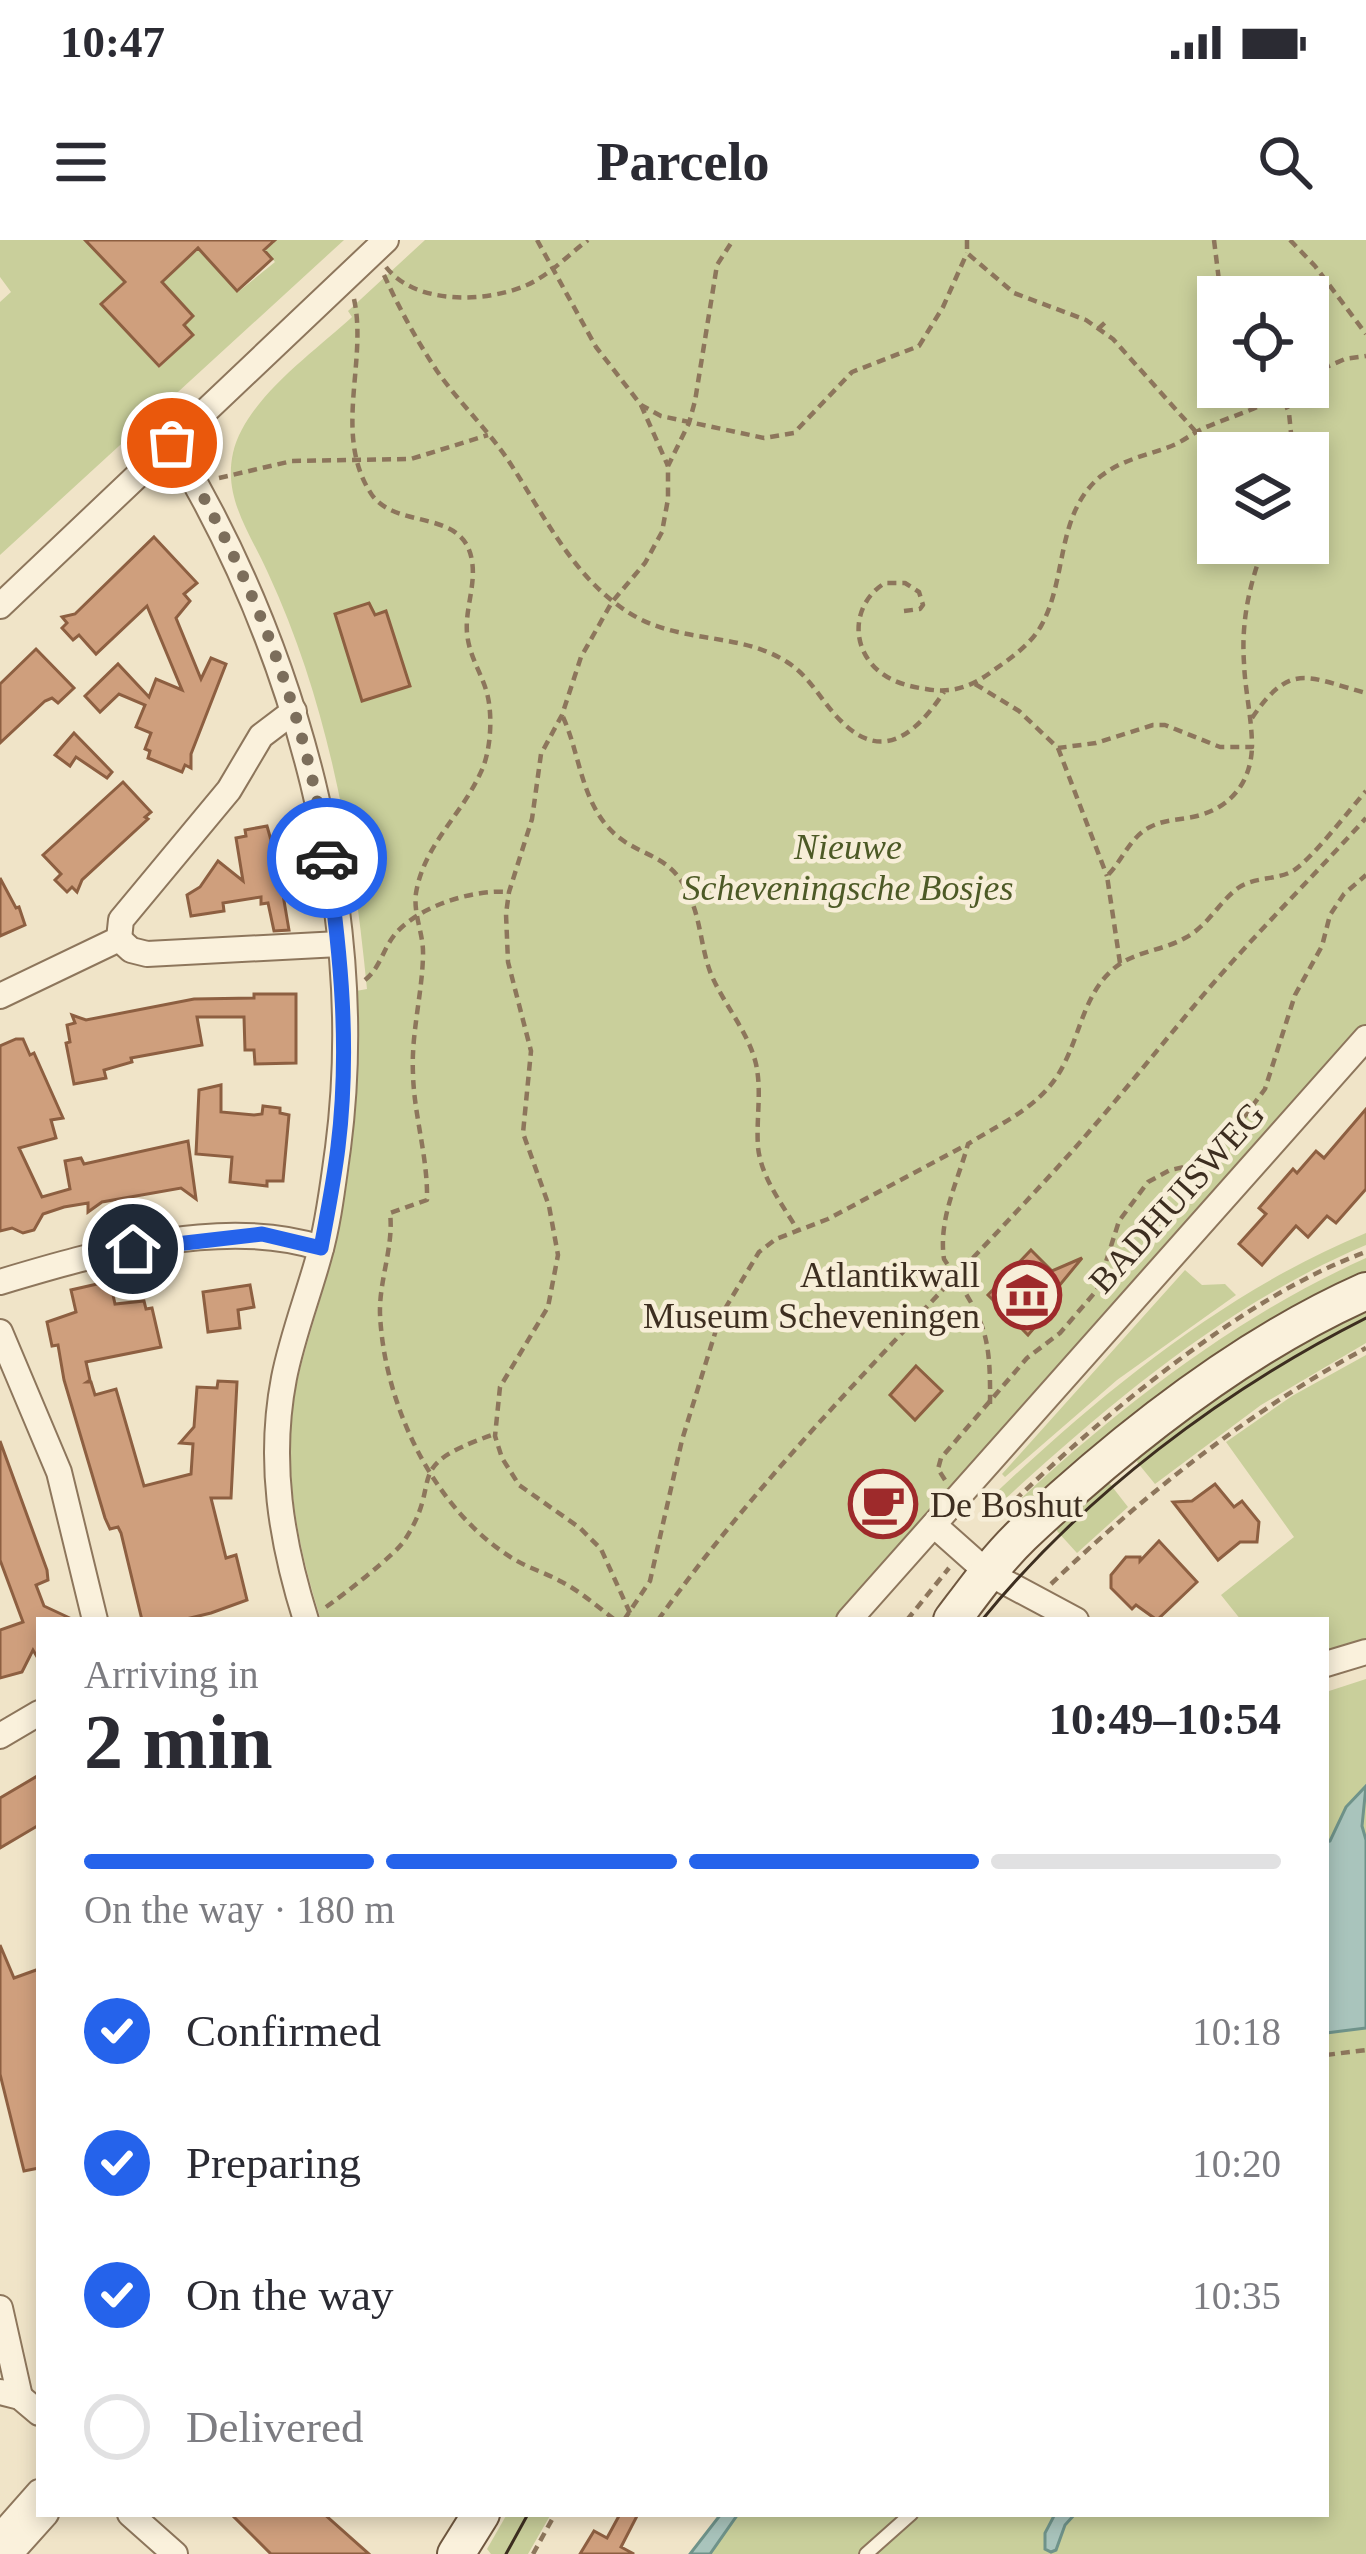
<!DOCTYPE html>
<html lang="en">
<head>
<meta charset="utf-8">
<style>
  body { margin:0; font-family:"Times New Roman",serif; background:#f7f7f7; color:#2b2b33; height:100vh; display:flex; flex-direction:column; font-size:45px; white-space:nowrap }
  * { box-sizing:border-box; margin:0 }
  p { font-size:39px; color:#7c7c81 }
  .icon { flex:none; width:66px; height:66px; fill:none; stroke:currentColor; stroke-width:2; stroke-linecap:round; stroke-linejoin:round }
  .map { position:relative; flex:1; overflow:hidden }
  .drawer { position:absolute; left:36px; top:1377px; width:1293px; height:900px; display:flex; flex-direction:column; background:#fff; border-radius:0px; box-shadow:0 6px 18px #0003 }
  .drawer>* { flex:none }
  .fabs { position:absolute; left:1197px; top:36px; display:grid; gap:24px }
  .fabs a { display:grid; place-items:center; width:132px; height:132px; border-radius:0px; background:#fff; box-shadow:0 6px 18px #0003; font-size:60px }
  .pin { position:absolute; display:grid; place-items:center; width:102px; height:102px; color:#fff; margin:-51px; border:6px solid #fff; border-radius:50%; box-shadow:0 3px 12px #0007 }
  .courier { position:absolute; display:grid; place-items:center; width:120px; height:120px; margin:-60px; border:9px solid #2563eb; border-radius:50%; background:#fff; color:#222; box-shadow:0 3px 15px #0007 }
  .head em { font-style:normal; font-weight:600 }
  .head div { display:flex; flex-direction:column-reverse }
  .head { display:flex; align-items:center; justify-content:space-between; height:204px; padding:0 48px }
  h1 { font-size:78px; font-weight:600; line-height:90px }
  .bar { display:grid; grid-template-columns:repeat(4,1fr); gap:18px 12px; align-content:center; height:144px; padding:0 48px }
  .bar i { height:15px; border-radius:9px; background:#e1e1e2 }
  .bar .current { background:#2563eb }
  .bar p { grid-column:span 4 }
  ol { padding:0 48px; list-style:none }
  li { display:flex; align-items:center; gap:36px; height:132px }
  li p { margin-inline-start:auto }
  li .icon { padding:12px; border-radius:50%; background:#2563eb; color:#fff; stroke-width:4 }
  li:last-child { color:#7c7c81 }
  li i { width:66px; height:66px; border:6px solid #e1e1e2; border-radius:50% }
  .status { display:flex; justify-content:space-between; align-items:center; height:84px; padding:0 60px; background:#fff; direction:ltr }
  .status svg { height:33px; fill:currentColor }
  header { display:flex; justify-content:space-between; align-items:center; height:156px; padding:0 48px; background:#fff; font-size:54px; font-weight:600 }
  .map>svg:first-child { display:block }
</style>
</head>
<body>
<div class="status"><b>10:47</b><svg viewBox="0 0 49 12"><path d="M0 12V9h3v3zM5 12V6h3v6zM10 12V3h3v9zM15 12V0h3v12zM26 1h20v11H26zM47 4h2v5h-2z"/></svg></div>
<header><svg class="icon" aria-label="menu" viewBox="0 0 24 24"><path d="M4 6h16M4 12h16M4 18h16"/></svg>Parcelo<svg class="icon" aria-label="search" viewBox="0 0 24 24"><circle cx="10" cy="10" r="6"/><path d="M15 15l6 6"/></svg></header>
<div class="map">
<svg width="1366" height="2314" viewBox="0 0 1366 2314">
  <rect width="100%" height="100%" fill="#f0e4c8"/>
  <g fill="#c9cf9b" fill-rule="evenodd">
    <polygon points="0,0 98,0 91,7 123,42 100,64 159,128 194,95 185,85 194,76 163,42 198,10 238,52 275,22 265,10 274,3 273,0 344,0 0,315 0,62 11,52 0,37"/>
    <path d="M 425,0 L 1366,0 L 1366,784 L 837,1380 L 321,1380 C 295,1298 279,1214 300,1129 C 312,1084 327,1041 337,996 C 355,916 360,833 356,751 L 367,749 C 353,605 329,465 268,333 C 250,293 223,258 233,213 C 245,160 313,113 352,77 L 348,71 ZM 1218,57 L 1308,57 L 1308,147 L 1218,147 ZM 1218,213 L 1308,213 L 1308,303 L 1218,303 Z"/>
    <path d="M 1366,993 L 1366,1005 C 1224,1065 1105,1167 993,1270 L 986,1262 C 1099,1155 1221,1053 1366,993 Z"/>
    <path d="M 1366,1018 L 1366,1032 L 1331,1048 L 1147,1168 L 1037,1255 L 1040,1260 L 1018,1279 L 1009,1270 C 1115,1170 1233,1078 1366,1018 Z"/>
    <polygon points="1185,1030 1202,1045 1225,1044 1236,1055 1117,1140 1005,1237 1002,1234"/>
    <polygon points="1366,1063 1366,1103 1261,1165 1155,1244 1137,1222 1139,1212 1215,1153"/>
    <polygon points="1366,1115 1366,1401 1326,1414 1326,1380 1241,1380 1221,1355 1294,1297 1226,1202 1292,1156"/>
    <polygon points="1101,1242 1110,1244 1128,1267 1077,1313 1057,1291 1056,1283"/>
    <polygon points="1366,1439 1366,2314 690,2314 721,2274 1326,2274 1326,1452"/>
    <polygon points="507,2274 551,2274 528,2314 491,2314 487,2309"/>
  </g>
  <g fill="#a9c4bc" stroke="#6f938a" stroke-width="3">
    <polygon points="1366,1546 1362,1586 1366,1600 1366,1788 1326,1793 1326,1602 1330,1601 1346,1567"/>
    <polygon points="721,2274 738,2274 710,2314 690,2314"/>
    <polygon points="1055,2274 1075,2274 1065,2285 1056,2310 1051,2312 1045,2309 1045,2293"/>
  </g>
  <g fill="#cf9f7d" stroke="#8d5f41" stroke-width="3">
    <polygon points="85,0 275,0 264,10 272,19 237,51 198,8 162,42 193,76 184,85 193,95 159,126 101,64 125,42"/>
    <polygon points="154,297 197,343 184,354 190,361 176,378 201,439 211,418 226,424 191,514 191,528 185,525 182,532 148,518 150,511 145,509 151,493 136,487 145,465 119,454 100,472 85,456 118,424 149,457 156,439 182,450 147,366 96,414 79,395 73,400 62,388 67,383 62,377 75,374"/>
    <polygon points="369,363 375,375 386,371 410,446 362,461 335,374"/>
    <polygon points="36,409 74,448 58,463 52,458 45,461 0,503 0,444"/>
    <polygon points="74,493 112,532 107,538 76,517 70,526 55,515"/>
    <polygon points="123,542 151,572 145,577 148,579 82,640 77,652 72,647 67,652 55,640 61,634 43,615"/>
    <polygon points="267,586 278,625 284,624 287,642 281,643 289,690 274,691 268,663 261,664 261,657 223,663 224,671 191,676 187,655 200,647 218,621 243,641 236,598 246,596 245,590"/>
    <polygon points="0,638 16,668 19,667 25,685 0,696"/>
    <polygon points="254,754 296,754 296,823 255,824 254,810 245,810 244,777 197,777 202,805 131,818 132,822 104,830 106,838 74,844 66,803 70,802 67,785 75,783 72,775 86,780 194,759 254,758"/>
    <polygon points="16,799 23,799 30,815 34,813 63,878 51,880 56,898 19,908 42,957 70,949 65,921 81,918 84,924 188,901 196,959 181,948 102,962 88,972 88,963 64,967 43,974 34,990 23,993 12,988 0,991 0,806"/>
    <polygon points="221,845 221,872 254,875 262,874 263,866 280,868 280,873 289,875 283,941 267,941 267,946 230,942 232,917 196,914 199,850"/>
    <polygon points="1366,869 1366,949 1336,983 1327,976 1308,997 1296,986 1262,1025 1239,1004 1266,974 1259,968 1293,929 1297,933 1316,911 1324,918"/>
    <polygon points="1031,1010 1052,1031 1082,1018 1040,1069 1041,1080 1028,1095 988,1055"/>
    <polygon points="110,1041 115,1064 144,1061 146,1069 152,1068 161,1107 86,1122 90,1140 87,1142 91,1142 95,1155 116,1149 144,1246 191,1234 193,1204 180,1203 194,1187 197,1147 217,1148 218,1141 237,1142 231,1258 211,1258 226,1318 236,1315 247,1360 211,1373 182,1380 142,1380 121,1293 118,1287 110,1289 105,1278 64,1140 58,1105 52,1106 47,1082 76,1072 71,1050"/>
    <polygon points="250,1045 254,1067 238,1070 240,1088 208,1092 203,1052"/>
    <polygon points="916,1126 942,1151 915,1180 890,1155"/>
    <polygon points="0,1201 47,1330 48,1340 36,1345 44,1366 74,1380 39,1380 39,1420 33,1410 22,1432 0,1438 0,1390 23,1382 0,1320"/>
    <polygon points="876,1242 893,1257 877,1275 860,1260"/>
    <polygon points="1215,1244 1234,1267 1242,1261 1259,1282 1257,1302 1240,1302 1218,1320 1173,1262 1192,1261"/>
    <polygon points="1159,1301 1197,1342 1157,1380 1136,1365 1132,1369 1111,1348 1111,1335 1126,1317 1140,1317 1140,1321"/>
    <polygon points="39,1535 39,1585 0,1608 0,1558"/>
    <polygon points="0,1705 14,1738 39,1729 39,1928 24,1931 0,1834"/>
    <polygon points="231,2274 324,2274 369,2314 271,2314"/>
    <polygon points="620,2274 638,2274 621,2307 634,2314 580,2314 594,2291 607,2298"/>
  </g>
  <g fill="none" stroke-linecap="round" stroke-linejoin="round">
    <g stroke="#8d765c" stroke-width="16">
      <polyline id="lane" points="866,2314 911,2274"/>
    </g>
    <g stroke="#8d765c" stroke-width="28">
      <g id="street">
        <path d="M 172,203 C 295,406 369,670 338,908 C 333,943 329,981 319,1016 C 308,1056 292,1097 284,1138 C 268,1221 281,1301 306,1380"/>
        <polyline points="0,366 386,0"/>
        <polyline points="119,699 131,710 147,714 339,704"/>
        <polyline points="0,756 119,699 121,680 229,550 261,496 294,471"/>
        <path d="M 0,1042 C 97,1013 223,976 321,1008"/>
        <polyline points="0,1092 59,1232 95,1380"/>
        <polyline points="934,1285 988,1333 1076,1380"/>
        <polyline points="849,1380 1366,798"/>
        <polyline points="1326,1424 1366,1412"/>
        <polyline points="0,1496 39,1473"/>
        <polyline points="0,2068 20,2157"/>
        <polyline points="0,2152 20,2157 39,2173"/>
        <polyline points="130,2274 175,2314"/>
        <polyline points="0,2296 39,2252"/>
        <polyline points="10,2314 46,2274"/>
      </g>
    </g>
    <g stroke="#6f573f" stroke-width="40">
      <g id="secondary">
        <path d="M 952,1380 C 974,1351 996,1320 1022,1295 C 1122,1201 1240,1107 1366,1051"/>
        <polyline points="456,2314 481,2274"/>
      </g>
    </g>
    <g stroke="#8d765c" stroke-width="4.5" stroke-dasharray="9 6" stroke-linecap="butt">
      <polyline points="537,0 596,107 641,165 661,176 764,198 794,193 852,132 919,106 943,67 967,13"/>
      <polyline points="967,0 967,13 1014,53 1086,80 1113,99 1196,192"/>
      <polyline points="1214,0 1221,57"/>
      <polyline points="1290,0 1315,26 1366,94"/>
      <path d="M 386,27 C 415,65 486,63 527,45 C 551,34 568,15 588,0"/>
      <path d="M 384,35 C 399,68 417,101 437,131 C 458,161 485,187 506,217 C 545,275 574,343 638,378 C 685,403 742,393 787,422 C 811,437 822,463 842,482 C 885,525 919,489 944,452"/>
      <path d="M 354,59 C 368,122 332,196 372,255 C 397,290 464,268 472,321 C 476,345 465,369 467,393 C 469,416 481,432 487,453 C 493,476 491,513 480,534 C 460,577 424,605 416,653 C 413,675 424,694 423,716 C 422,755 411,794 413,834 C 414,876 428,917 427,960 L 390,973 C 394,1006 379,1040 380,1074 C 384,1164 433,1269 512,1318 C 528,1328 546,1333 562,1342 C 581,1352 598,1367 615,1380"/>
      <polyline points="1098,89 1109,79"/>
      <polyline points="1308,135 1345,119 1366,116"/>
      <polyline points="1279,147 1289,173 1293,213"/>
      <polyline points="641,165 668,226"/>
      <polyline points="219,238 292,221 411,219 488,195"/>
      <path d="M 904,371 L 920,369 L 923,365 L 919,352 L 905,343 L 885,343 C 857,360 850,396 870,422 C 884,440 905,446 926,449 C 953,454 973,446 994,430 C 1011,418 1030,405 1041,386 C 1068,338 1055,274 1101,236 C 1124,218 1151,215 1176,204 C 1188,198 1197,190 1209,186 C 1237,174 1267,167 1291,147"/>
      <path d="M 975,444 L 1019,471 L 1058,508 L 1096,503 L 1153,485 L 1165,485 L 1220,507 L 1252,507 C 1252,478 1245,451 1244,423 C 1241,380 1250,342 1265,303"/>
      <path d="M 563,477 C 579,512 581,556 607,586 C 635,619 669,609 689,655 C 701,680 701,709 711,734 C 724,765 748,791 756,824 C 762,852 756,879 758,907 C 761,937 782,964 797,989"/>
      <path d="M 1252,478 C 1291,420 1309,438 1366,453"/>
      <polyline points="1058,508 1107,636"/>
      <path d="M 1120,723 L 1107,636 C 1123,620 1129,598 1150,587 C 1165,579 1182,580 1197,576 C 1232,567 1251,541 1252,507"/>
      <path d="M 365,740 C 381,727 383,708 396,693 C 420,666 473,649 509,652"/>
      <path d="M 990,1164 C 991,1089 983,1080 944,1019 C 938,979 958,941 968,904 C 1006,880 1045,865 1065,822 C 1080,792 1085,756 1110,732 C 1131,711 1160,712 1185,698 C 1208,686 1218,663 1238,648 C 1254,637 1274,640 1291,632 C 1309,623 1350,569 1366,551"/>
      <polyline points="945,1240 938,1229 941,1218 1027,1118 1060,1093 1097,1050 1119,981 1148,942 1170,930 1204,923 1218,912 1265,849 1295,755 1322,706 1330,675 1344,654 1366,635"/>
      <path d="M 1015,1260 C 1107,1172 1246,1055 1366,1012"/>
      <path d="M 1051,1344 C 1146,1253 1250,1171 1366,1108"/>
      <path d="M 326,1367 C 342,1356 396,1314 404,1301 C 446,1238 398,1228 492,1195"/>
      <polyline points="630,1373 601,1309 580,1288 519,1245 502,1218 495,1196 500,1147 548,1067 558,1015 549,966 523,893 531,811 508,722 506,674 509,652 532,579 541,514 562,475 581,417 612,362 645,323 662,292 668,259 668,226 689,183 695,161 717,25 733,0"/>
      <polyline points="624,1380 650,1341 682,1200 720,1077 759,1012 776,999 828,979 966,905"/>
      <path d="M 658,1380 C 771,1222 913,1084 1045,941 C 1099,883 1148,821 1199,760 C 1252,697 1311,639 1366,578"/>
      <polyline points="907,1380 949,1328"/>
      <polyline points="1326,1815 1366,1810"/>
      <polyline points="533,2314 555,2274"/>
    </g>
    <use href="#lane" stroke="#faf1dc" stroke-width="12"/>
    <use href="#street" stroke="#faf1dc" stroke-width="24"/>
    <use href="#secondary" stroke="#faf1dc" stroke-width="36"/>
    <g stroke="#3d2e20" stroke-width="3">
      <path d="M 982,1380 C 1084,1255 1223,1150 1366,1078"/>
      <polyline points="506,2314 528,2274"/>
    </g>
  </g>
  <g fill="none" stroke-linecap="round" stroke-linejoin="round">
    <path stroke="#7c6e5b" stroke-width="12" stroke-dasharray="0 21.6" d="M 172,203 C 250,330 306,471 327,618"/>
    <path stroke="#2563eb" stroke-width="15" d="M 133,1009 L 262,994 L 321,1008 C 327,975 334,941 338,907 C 350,810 341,714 327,618"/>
  </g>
  <defs>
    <g id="museum-ring" transform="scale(3.45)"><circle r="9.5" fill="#f7eed8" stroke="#9e2a2b" stroke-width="1.5"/><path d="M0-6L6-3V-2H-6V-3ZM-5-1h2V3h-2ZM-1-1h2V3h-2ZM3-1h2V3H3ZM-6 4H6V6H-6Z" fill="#9e2a2b"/></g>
    <g id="cafe-ring" transform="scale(3.45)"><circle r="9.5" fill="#f7eed8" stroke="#9e2a2b" stroke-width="1.5"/><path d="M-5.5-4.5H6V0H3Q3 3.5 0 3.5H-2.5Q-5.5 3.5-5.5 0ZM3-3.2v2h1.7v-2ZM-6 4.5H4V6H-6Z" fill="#9e2a2b"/></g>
  </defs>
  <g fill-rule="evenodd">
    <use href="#museum-ring" x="1027" y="1055"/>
    <use href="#cafe-ring" x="883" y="1264"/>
  </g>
  <g text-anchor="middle" stroke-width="9" stroke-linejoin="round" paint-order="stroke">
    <g font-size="36" font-style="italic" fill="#4d5a26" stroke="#f7eed8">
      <text x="848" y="619">Nieuwe<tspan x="848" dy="41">Scheveningsche Bosjes</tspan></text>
    </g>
    <g font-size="36" fill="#3d2e20" stroke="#f7eed8">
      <text transform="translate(1176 957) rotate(-48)" y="13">BADHUISWEG</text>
    </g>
    <g font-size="36" fill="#3d2e20" stroke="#f7eed8" text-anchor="end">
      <text x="980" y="1047">Atlantikwall<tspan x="980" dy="41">Museum Scheveningen</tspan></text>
      <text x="930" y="1277" text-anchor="start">De Boshut</text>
    </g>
  </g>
</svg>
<div class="fabs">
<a><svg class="icon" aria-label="locate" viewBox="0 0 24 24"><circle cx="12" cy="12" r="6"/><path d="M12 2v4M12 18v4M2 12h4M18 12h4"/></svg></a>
<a><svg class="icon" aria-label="layers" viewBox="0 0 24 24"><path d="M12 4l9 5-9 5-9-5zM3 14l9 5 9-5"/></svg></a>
</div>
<div class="pin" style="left:172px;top:203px;background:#ea580c"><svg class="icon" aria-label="bag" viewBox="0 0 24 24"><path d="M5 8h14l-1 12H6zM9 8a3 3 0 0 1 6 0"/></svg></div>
<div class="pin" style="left:133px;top:1009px;background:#1f2937"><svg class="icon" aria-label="home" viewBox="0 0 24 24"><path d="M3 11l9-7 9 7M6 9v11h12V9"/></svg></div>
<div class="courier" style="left:327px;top:618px"><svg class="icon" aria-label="car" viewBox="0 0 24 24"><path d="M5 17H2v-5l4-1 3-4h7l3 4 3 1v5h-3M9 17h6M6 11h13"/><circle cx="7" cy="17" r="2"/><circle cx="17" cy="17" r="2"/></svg></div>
<section class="drawer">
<div class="head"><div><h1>2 min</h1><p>Arriving in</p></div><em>10:49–10:54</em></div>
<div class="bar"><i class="current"></i><i class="current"></i><i class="current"></i><i></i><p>On the way · 180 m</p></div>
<ol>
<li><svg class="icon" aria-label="check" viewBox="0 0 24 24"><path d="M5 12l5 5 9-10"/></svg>Confirmed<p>10:18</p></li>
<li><svg class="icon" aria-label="check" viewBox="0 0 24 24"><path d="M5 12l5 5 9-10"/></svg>Preparing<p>10:20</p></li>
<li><svg class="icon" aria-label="check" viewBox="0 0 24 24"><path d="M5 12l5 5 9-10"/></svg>On the way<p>10:35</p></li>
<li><i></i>Delivered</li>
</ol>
</section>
</div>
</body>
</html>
